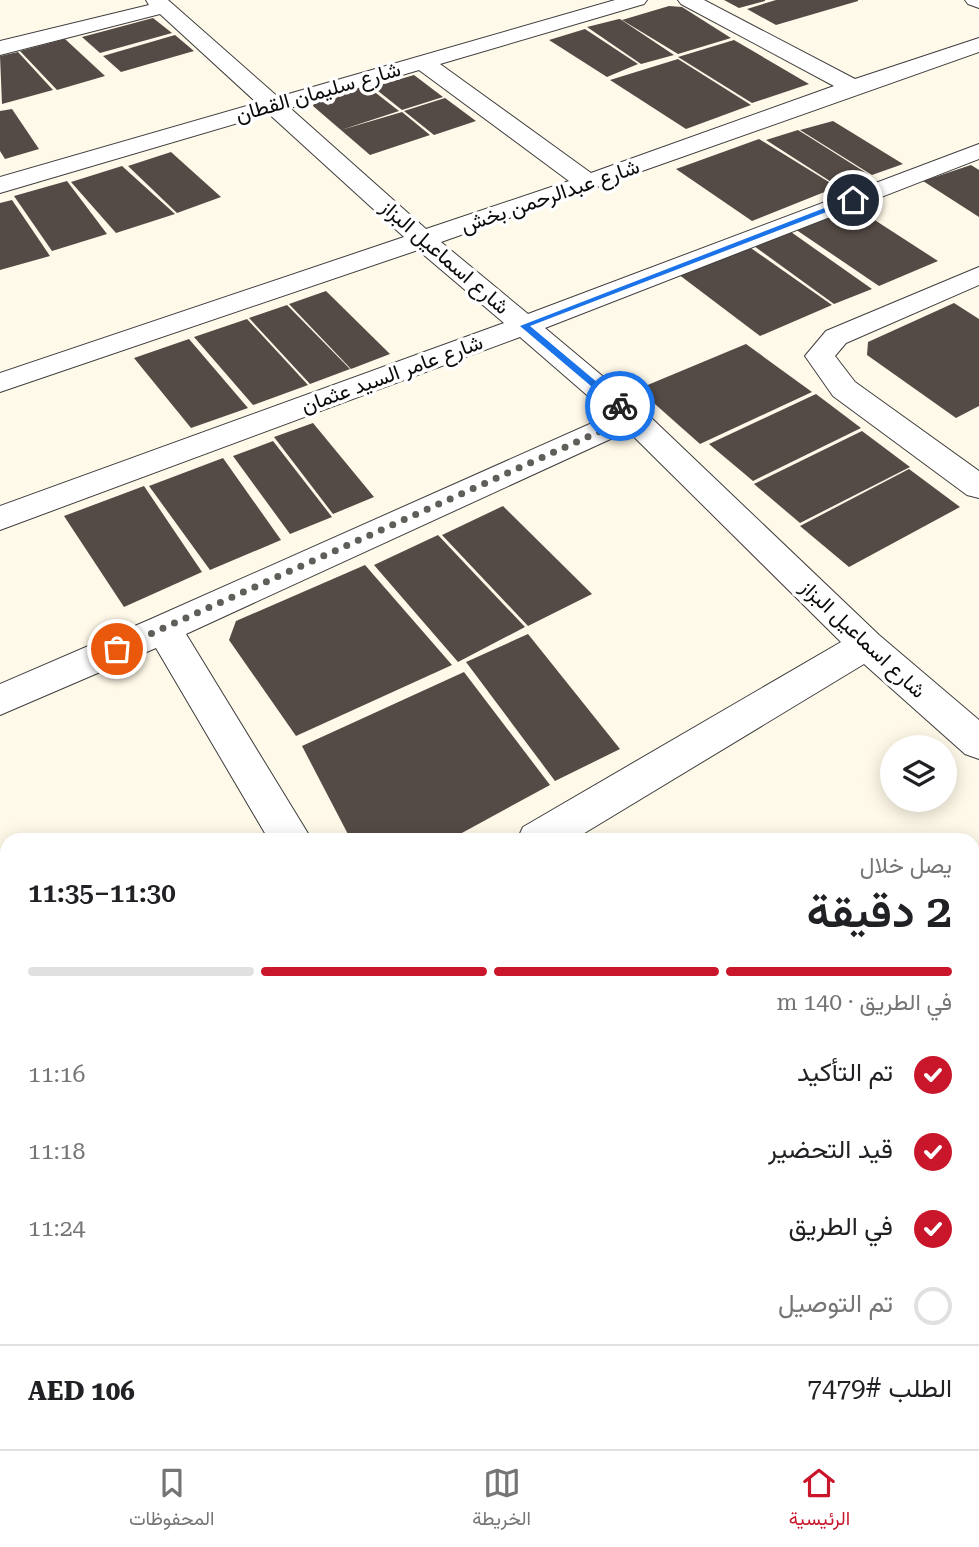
<!DOCTYPE html>
<html lang="ar">
<head>
<meta charset="utf-8">
<style>
  body { margin:0; font-family:"Roboto Serif",Vazirmatn,serif; background:#f6f6f6; color:#202124; direction:rtl; height:100vh; display:flex; flex-direction:column; font-size:26px; white-space:nowrap }
  * { box-sizing:border-box; margin:0 }
  p { font-size:23px; color:#757577 }
  .icon { flex:none; width:38px; height:38px; fill:none; stroke:currentColor; stroke-width:2; stroke-linecap:round; stroke-linejoin:round }
  .map { position:relative; flex:1; overflow:hidden; direction:ltr }
  .drawer { position:absolute; left:0px; top:833px; width:980px; height:616px; display:flex; flex-direction:column; background:#fff; border-radius:21px 21px 0 0; box-shadow:0 4px 18px #0003; direction:rtl }
  .drawer>* { flex:none }
  .fabs { position:absolute; left:880px; top:735px; display:grid; gap:14px }
  .fabs a { display:grid; place-items:center; width:77px; height:77px; border-radius:50%; background:#fff; box-shadow:0 4px 18px #0003; font-size:35px }
  .pin { position:absolute; display:grid; place-items:center; width:60px; height:60px; color:#fff; margin:-30px; border:4px solid #fff; border-radius:50%; box-shadow:0 2px 7px #0007 }
  .courier { position:absolute; display:grid; place-items:center; width:70px; height:70px; margin:-35px; border:5px solid #1a73e8; border-radius:50%; background:#fff; color:#222; box-shadow:0 2px 9px #0007 }
  .overview em { font-style:normal; font-weight:600 }
  .overview div { display:flex; flex-direction:column-reverse }
  .overview { display:flex; align-items:center; justify-content:space-between; height:119px; padding:0 28px }
  h1 { font-size:46px; font-weight:600; line-height:52px }
  .bar { display:grid; grid-template-columns:repeat(4,1fr); gap:10px 7px; align-content:center; height:84px; padding:0 28px }
  .bar i { height:9px; border-radius:5px; background:#e0e0e0 }
  .bar .on { background:#c9162b }
  .bar p { grid-column:span 4 }
  .line { display:flex; align-items:center; gap:18px; padding:0 28px; border-top:2px solid #e0e0e0 }
  .line div { flex:1 }
  ol { padding:0 28px; list-style:none }
  li { display:flex; align-items:center; gap:21px; height:77px }
  li p { margin-inline-start:auto }
  li .icon { padding:7px; border-radius:50%; background:#c9162b; color:#fff; stroke-width:4 }
  li:last-child { color:#757577 }
  li i { width:38px; height:38px; border:4px solid #e0e0e0; border-radius:50% }
  .menu { display:flex; justify-content:space-around; align-items:center; height:98px; border-top:2px solid #e0e0e0; background:#fff; font-size:19px; color:#757577 }
  .menu a { display:grid; justify-items:center; gap:4px }
  .menu .on { color:#c9162b }
  .map>svg:first-child { display:block }
</style>
</head>
<body>
<div class="map">
<svg width="979" height="1449" viewBox="0 0 979 1449">
  <rect width="100%" height="100%" fill="#fff9e9"/>
  <g fill="#554b46">
    <polygon points="724,0 765,0 765,1 739,8"/>
    <polygon points="776,0 858,0 858,1 776,25 747,9"/>
    <polygon points="669,6 682,7 731,38 678,54 622,20"/>
    <polygon points="153,18 172,33 100,53 82,37"/>
    <polygon points="619,19 620,19 674,55 641,64 587,27"/>
    <polygon points="585,29 638,64 607,77 549,40"/>
    <polygon points="175,35 194,51 121,72 103,56"/>
    <polygon points="65,39 105,76 57,90 20,51"/>
    <polygon points="734,40 809,84 752,103 678,57"/>
    <polygon points="18,52 53,90 2,104 0,56"/>
    <polygon points="678,59 751,105 686,129 610,80"/>
    <polygon points="414,75 443,97 402,110 373,87"/>
    <polygon points="367,86 399,111 341,130 402,112 430,135 370,155 313,106 316,100"/>
    <polygon points="445,98 476,121 434,135 404,111"/>
    <polygon points="12,109 39,149 5,159 0,151 0,111"/>
    <polygon points="833,121 903,164 872,175 800,130"/>
    <polygon points="798,130 868,174 836,185 766,140"/>
    <polygon points="759,139 837,187 752,221 676,169"/>
    <polygon points="171,152 221,197 177,213 128,166"/>
    <polygon points="971,165 979,170 979,217 923,181"/>
    <polygon points="122,166 175,214 116,233 71,182"/>
    <polygon points="67,181 107,234 52,251 14,196"/>
    <polygon points="12,200 50,256 0,270 0,203"/>
    <polygon points="853,206 938,261 879,286 795,229"/>
    <polygon points="791,232 872,289 834,304 754,246"/>
    <polygon points="748,246 832,305 760,336 678,274"/>
    <polygon points="326,291 390,354 351,369 289,304"/>
    <polygon points="954,303 979,319 979,406 956,418 867,355 868,342"/>
    <polygon points="287,305 350,369 310,384 249,318"/>
    <polygon points="247,319 308,385 253,405 194,337"/>
    <polygon points="189,339 248,408 191,428 134,358"/>
    <polygon points="746,344 812,392 700,444 638,389"/>
    <polygon points="816,394 861,428 753,481 709,444"/>
    <polygon points="313,423 374,497 333,514 274,437"/>
    <polygon points="862,431 910,467 800,523 754,484"/>
    <polygon points="273,441 332,517 290,534 233,456"/>
    <polygon points="223,458 281,540 210,570 149,486"/>
    <polygon points="909,469 960,507 849,567 800,526"/>
    <polygon points="144,486 202,572 124,607 64,516"/>
    <polygon points="503,506 592,594 528,626 442,535"/>
    <polygon points="438,535 525,627 458,662 374,565"/>
    <polygon points="365,565 452,665 296,736 229,640 236,621"/>
    <polygon points="528,634 620,749 555,781 466,662"/>
    <polygon points="464,672 550,785 449,840 351,840 302,746"/>
  </g>
  <g fill="none" stroke-linecap="round" stroke-linejoin="round">
    <g stroke="#3e3e3e" stroke-width="2">
      <g id="minor">
        <path d="M 146,0 L 168,0 L 278,97 L 615,0 L 647,0 L 644,4 L 440,64 L 591,173 L 834,86 L 681,4 L 678,0 L 704,0 L 855,79 L 979,38 L 979,52 L 441,242 L 528,314 L 979,144 L 979,159 L 545,328 L 643,410 L 879,635 L 979,720 L 979,759 L 965,754 L 864,664 L 573,840 L 517,840 L 523,827 L 841,642 L 628,431 L 186,634 L 312,840 L 269,840 L 156,648 L 0,715 L 0,684 L 151,619 L 610,415 L 520,337 L 0,530 L 0,506 L 504,323 L 418,250 L 0,392 L 0,373 L 404,237 L 269,114 L 0,193 L 0,177 L 257,103 L 160,14 L 0,55 L 0,41 L 149,5 ZM 419,70 L 569,181 L 426,229 L 290,108 Z"/>
        <polygon points="965,0 979,0 979,8 968,4"/>
        <polygon points="979,267 979,285 846,343 835,356 855,382 979,471 979,498 967,495 833,396 805,356 826,331"/>
        <polygon points="979,1191 979,1244 973,1246 973,1193"/>
        <polygon points="624,1442 727,1442 724,1449 627,1449"/>
      </g>
    </g>
    <use href="#minor" fill="#fff" fill-rule="evenodd"/>
  </g>
  <polygon fill="#1a73e8" points="853,197 855,201 530,326 623,404 623,408 617,408 520,326"/>
  <g fill="none" stroke-linecap="round" stroke-linejoin="round">
    <polyline stroke="#605e59" stroke-width="7" stroke-dasharray="0 12.6" points="117,649 632,417 620,406"/>
  </g>
  <g text-anchor="middle" stroke-width="7" stroke-linejoin="round" paint-order="stroke">
    <g font-size="21" fill="#0b0b0b" stroke="#fff">
      <text transform="translate(318 92) rotate(-16)" y="7">شارع سليمان القطان</text>
      <text transform="translate(550 196) rotate(-19)" y="7">شارع عبدالرحمن بخش</text>
      <text transform="translate(445 257) rotate(41)" y="7">شارع اسماعيل البزاز</text>
      <text transform="translate(392 374) rotate(-20)" y="7">شارع عامر السيد عثمان</text>
      <text transform="translate(863 639) rotate(43)" y="7">شارع اسماعيل البزاز</text>
    </g>
  </g>
</svg>
<div class="fabs">
<a><svg class="icon" aria-label="layers" viewBox="0 0 24 24"><path d="M12 4l9 5-9 5-9-5zM3 14l9 5 9-5"/></svg></a>
</div>
<div class="pin" style="left:117px;top:649px;background:#ea580c"><svg class="icon" aria-label="bag" viewBox="0 0 24 24"><path d="M5 8h14l-1 12H6zM9 8a3 3 0 0 1 6 0"/></svg></div>
<div class="pin" style="left:853px;top:200px;background:#1f2937"><svg class="icon" aria-label="home" viewBox="0 0 24 24"><path d="M3 11l9-7 9 7M6 9v11h12V9"/></svg></div>
<div class="courier" style="left:620px;top:406px"><svg class="icon" aria-label="bike" viewBox="0 0 24 24"><circle cx="6" cy="16" r="4"/><circle cx="18" cy="16" r="4"/><path d="M6 16l4-8h5l3 8M10 8l3 8H6M13 5h3"/></svg></div>
<section class="drawer">
<div class="overview"><div><h1>2 دقيقة</h1><p>يصل خلال</p></div><em>11:30–11:35</em></div>
<div class="bar"><i class="on"></i><i class="on"></i><i class="on"></i><i></i><p>في الطريق · 140 m</p></div>
<ol>
<li><svg class="icon" aria-label="check" viewBox="0 0 24 24"><path d="M5 12l5 5 9-10"/></svg>تم التأكيد<p>11:16</p></li>
<li><svg class="icon" aria-label="check" viewBox="0 0 24 24"><path d="M5 12l5 5 9-10"/></svg>قيد التحضير<p>11:18</p></li>
<li><svg class="icon" aria-label="check" viewBox="0 0 24 24"><path d="M5 12l5 5 9-10"/></svg>في الطريق<p>11:24</p></li>
<li><i></i>تم التوصيل</li>
</ol>
<div class="line" style="height:91px"><div>الطلب #7479</div><b>AED 106</b></div>
</section>
</div>
<nav class="menu">
<a class="on"><svg class="icon" aria-label="home" viewBox="0 0 24 24"><path d="M3 11l9-7 9 7M6 9v11h12V9"/></svg>الرئيسية</a>
<a><svg class="icon" aria-label="map" viewBox="0 0 24 24"><path d="M3 6l6-2 6 2 6-2v14l-6 2-6-2-6 2zM9 4v14M15 6v14"/></svg>الخريطة</a>
<a><svg class="icon" aria-label="saved" viewBox="0 0 24 24"><path d="M7 4h10v16l-5-4-5 4z"/></svg>المحفوظات</a>
</nav>
</body>
</html>
